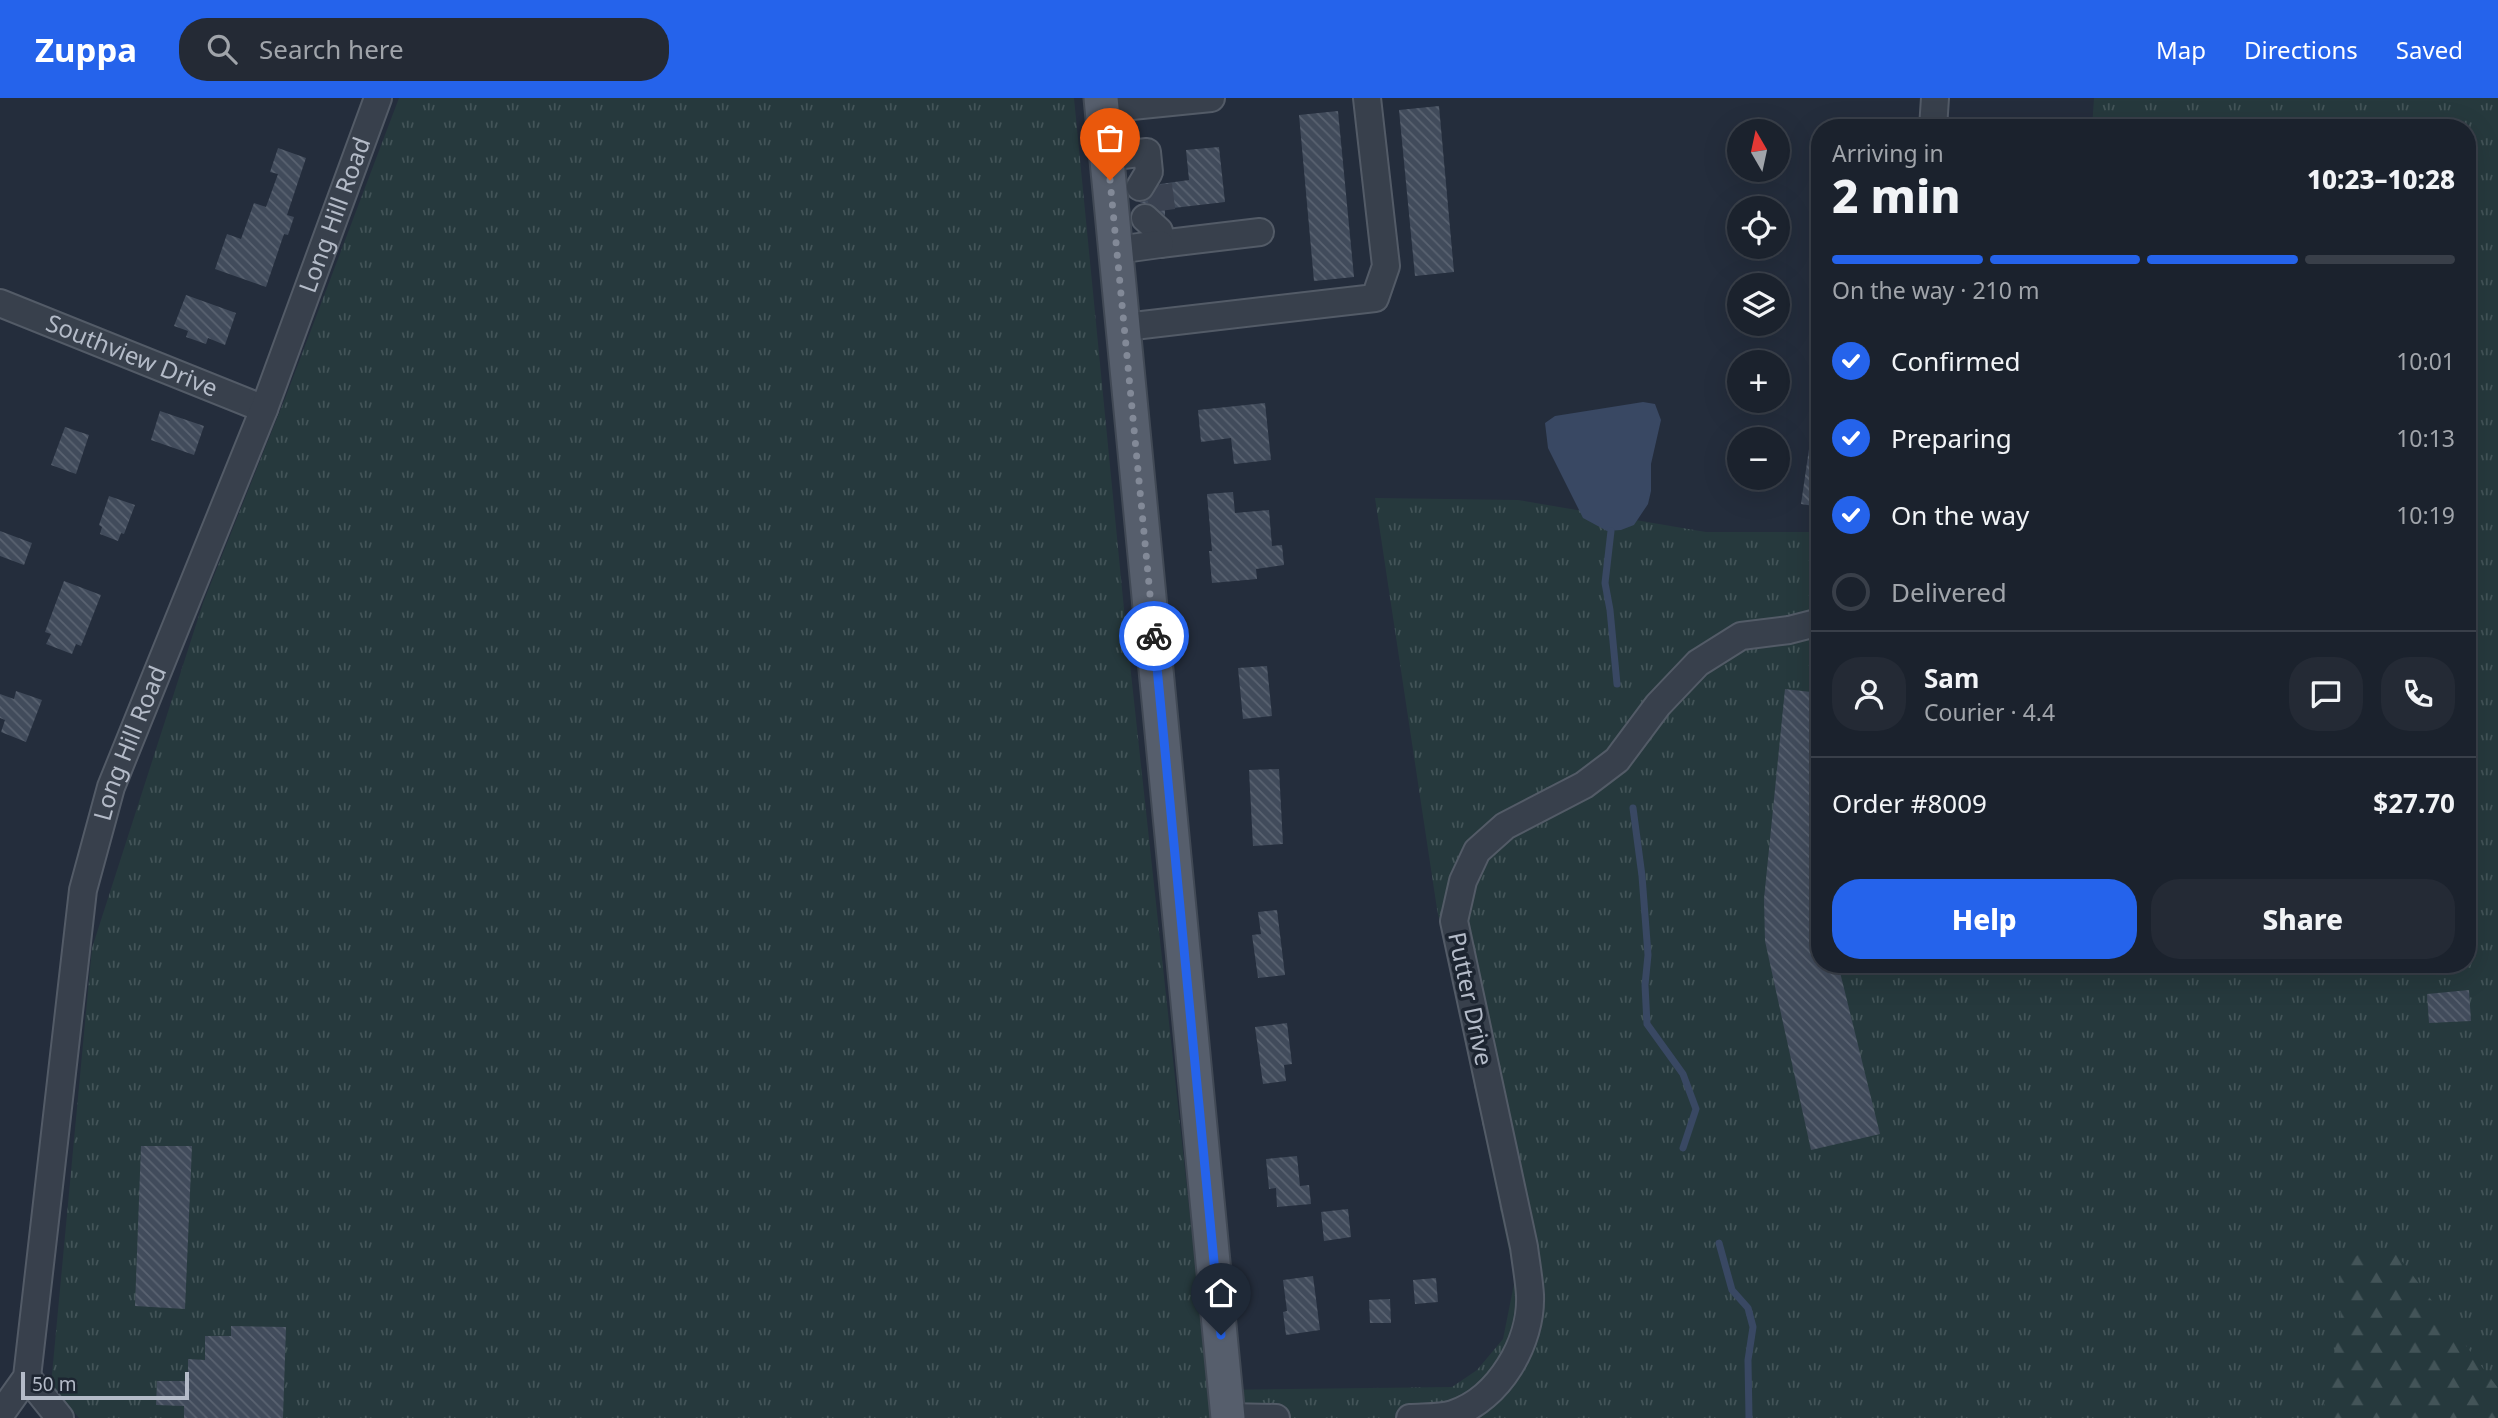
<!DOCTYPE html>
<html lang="en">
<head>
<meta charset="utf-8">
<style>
  body { margin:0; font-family:"Noto Sans",sans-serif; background:#242a35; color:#f1f3f6; height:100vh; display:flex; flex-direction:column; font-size:26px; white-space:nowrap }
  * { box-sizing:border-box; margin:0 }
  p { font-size:23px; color:#a0a4aa }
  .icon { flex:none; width:38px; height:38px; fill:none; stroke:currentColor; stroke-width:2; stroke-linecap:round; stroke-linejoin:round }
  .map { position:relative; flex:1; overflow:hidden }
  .panel { position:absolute; left:1811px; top:21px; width:665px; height:854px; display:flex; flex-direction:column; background:#1b222d; border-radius:28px; box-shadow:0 7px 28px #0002,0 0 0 2px #393f49 }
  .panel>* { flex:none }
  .needle { width:46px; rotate:351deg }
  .tools { position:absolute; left:1727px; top:21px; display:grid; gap:14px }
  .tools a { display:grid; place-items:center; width:63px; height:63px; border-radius:50%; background:#1b222d; box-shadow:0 7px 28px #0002,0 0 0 2px #393f49; font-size:35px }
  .scale { position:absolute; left:21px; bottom:18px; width:168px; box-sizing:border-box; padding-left:7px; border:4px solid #b4bbc8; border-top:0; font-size:19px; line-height:24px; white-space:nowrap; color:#b4bbc8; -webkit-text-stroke:5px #1d2531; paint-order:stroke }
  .pin { position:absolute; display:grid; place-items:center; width:60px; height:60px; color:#fff; margin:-72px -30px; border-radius:50% 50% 50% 0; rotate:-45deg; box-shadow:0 0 7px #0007 }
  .pin .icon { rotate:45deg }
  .courier { position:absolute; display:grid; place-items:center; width:70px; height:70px; margin:-35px; border:5px solid #2563eb; border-radius:50%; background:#fff; color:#222; box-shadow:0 2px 9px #0007 }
  .overview em { font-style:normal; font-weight:800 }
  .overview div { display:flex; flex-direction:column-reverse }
  .overview { display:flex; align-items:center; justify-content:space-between; height:119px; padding:0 21px }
  h1 { font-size:46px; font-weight:800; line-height:52px }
  .bar { display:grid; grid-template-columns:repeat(4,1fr); gap:10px 7px; align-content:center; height:84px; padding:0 21px }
  .bar i { height:9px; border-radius:5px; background:#393f49 }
  .bar .current { background:#2563eb }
  .bar p { grid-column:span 4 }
  .line { display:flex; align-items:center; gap:18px; padding:0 21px; border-top:2px solid #393f49 }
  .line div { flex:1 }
  .round { display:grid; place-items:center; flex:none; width:74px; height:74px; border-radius:28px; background:#242a35 }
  ol { padding:0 21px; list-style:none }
  li { display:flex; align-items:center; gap:21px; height:77px }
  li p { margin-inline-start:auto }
  li .icon { padding:7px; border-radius:50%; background:#2563eb; color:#fff; stroke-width:4 }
  li:last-child { color:#a0a4aa }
  li i { width:38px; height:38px; border:4px solid #393f49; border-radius:50% }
  .button { display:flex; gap:14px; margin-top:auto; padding:14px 21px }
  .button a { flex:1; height:80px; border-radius:28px; background:#2563eb; color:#fff; font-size:28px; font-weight:800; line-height:80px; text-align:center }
  .button a+a { background:#242a35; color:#f1f3f6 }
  header { display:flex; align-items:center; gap:42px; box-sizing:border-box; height:98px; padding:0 35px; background:#2563eb; color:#fff }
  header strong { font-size:33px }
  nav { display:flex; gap:38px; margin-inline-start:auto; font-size:24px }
  .search { width:490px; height:63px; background:#242a35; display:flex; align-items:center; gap:18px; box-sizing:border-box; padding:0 24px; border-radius:28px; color:#a0a4aa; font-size:26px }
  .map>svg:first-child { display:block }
</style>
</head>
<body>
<header>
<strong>Zuppa</strong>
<div class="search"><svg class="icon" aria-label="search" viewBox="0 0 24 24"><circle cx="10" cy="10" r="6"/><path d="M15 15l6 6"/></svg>Search here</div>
<nav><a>Map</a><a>Directions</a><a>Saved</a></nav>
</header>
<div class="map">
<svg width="2498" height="1320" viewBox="0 0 2498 1320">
  <defs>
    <pattern id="grass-tufts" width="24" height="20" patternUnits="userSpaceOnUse" patternTransform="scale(1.75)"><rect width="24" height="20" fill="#26393d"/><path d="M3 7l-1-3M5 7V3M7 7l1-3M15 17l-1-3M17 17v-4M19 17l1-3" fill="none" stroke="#435458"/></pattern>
    <pattern id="forest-firs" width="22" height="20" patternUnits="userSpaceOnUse" patternTransform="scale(1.75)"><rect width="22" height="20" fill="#26393d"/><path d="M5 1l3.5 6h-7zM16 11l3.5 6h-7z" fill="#435458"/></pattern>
    <pattern id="building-back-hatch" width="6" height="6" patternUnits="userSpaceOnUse" patternTransform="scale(1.75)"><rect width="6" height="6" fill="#414b5b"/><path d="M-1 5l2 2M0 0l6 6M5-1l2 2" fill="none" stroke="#5a6371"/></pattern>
  </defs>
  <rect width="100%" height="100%" fill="#242d3c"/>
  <polygon fill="url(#grass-tufts)" points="399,0 1074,0 1124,511 1209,1292 1452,1289 1477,1272 1503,1241 1515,1181 1437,811 1375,400 1518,402 1706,434 1820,434 1820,866 2468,866 2468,30 2092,30 2094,0 2498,0 2498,1320 79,1320 51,1287 92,850 203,505 286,298"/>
  <polygon fill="url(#forest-firs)" points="2364,1152 2395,1154 2498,1290 2498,1320 2322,1320 2341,1218 2340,1170"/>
  <polygon fill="#394863" points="1643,304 1655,306 1661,322 1651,366 1651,393 1648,406 1634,427 1621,432 1607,433 1583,420 1548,350 1545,325 1555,318"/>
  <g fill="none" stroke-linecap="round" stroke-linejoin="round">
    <g stroke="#394863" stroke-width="7">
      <polyline points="1611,433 1605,485 1610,512 1617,586"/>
      <polyline points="1633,710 1642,778 1648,857 1645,887 1647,926 1683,976 1696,1011 1683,1050"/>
      <polyline points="1719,1145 1732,1192 1748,1210 1753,1229 1748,1262 1749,1320"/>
    </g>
  </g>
  <g fill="url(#building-back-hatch)">
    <polygon points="1439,8 1454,174 1415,178 1399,12"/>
    <polygon points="1338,13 1354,179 1314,183 1299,17"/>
    <polygon points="1219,49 1225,104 1165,111 1165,118 1149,105 1139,105 1148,102 1160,86 1189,82 1186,52"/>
    <polygon points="278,50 306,60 287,117 294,119 288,137 284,136 266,189 215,171 227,136 241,141 254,105 266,109 278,76 270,74"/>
    <polygon points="186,197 236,215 225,247 208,240 206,246 186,239 188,233 174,228"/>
    <polygon points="1265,305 1271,362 1234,366 1231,340 1201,344 1198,312"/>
    <polygon points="160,313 204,328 194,357 151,342"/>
    <polygon points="65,329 89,337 76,376 51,367"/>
    <polygon points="1809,351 1820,352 1820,409 1801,406"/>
    <polygon points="1233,394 1235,415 1269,412 1272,448 1282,447 1284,467 1256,471 1257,481 1212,485 1209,453 1212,453 1207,396"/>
    <polygon points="109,398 135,407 124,436 121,435 118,443 100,436 102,429 99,427"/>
    <polygon points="0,433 32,445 24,467 0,458"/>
    <polygon points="64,483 101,497 81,548 76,546 72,556 46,546 51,536 45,534"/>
    <polygon points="1267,568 1272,618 1243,621 1238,570"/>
    <polygon points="1785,591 1820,595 1820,866 1838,866 1880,1036 1811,1052 1765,843 1764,801"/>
    <polygon points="16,593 42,602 26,644 1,634 5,622 0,620 0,596 14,601"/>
    <polygon points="1279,671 1283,746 1253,748 1249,672"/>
    <polygon points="1277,812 1285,877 1258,880 1252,837 1261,836 1258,814"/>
    <polygon points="2469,892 2471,923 2429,925 2427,896"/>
    <polygon points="1287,925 1292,966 1284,967 1286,983 1263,986 1255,929"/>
    <polygon points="141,1048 192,1048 185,1211 135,1208"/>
    <polygon points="1297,1058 1300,1088 1309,1087 1311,1106 1277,1109 1276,1090 1269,1091 1266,1061"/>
    <polygon points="1348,1111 1351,1139 1324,1143 1321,1114"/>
    <polygon points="1313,1178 1320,1232 1286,1237 1283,1214 1287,1213 1283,1182"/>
    <polygon points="1436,1180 1438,1204 1415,1206 1413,1182"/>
    <polygon points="1390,1201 1391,1225 1370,1225 1369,1202"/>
    <polygon points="231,1228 286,1229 283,1320 184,1320 184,1308 156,1307 157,1283 188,1283 188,1261 205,1262 205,1238 231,1238"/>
  </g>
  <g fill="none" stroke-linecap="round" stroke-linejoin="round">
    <polyline stroke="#3a4251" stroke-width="26" stroke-dasharray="26 13" stroke-linecap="butt" points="1159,87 1163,118"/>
    <g stroke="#535b67" stroke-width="30">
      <g id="minor">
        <polyline points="1102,11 1211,0"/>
        <polyline points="1933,30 1935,0"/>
        <polyline points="1107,59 1147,54 1149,74 1140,89"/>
        <polyline points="1145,120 1159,133 1160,146 1260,134"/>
        <polyline points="1117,152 1160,146"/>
        <path id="s1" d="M 0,205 L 264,311"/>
        <polyline points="1125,229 1375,200 1386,168 1367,0"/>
        <polyline points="27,1279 60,1320"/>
        <path id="s2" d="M 0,1317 L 27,1279 L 83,792 L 111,689 L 264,311 L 378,0"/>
        <polyline points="1228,1319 1276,1320"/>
        <path d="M 1410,1320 C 1423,1319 1441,1320 1453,1316 C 1499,1301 1532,1244 1530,1197 C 1529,1181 1526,1165 1524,1149 L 1454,823 L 1463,783 L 1477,753 L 1505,728 L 1584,687 L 1617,662 L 1658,607 L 1698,565 L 1741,538 L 1789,532 L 1820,524"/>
      </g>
    </g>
    <g stroke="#414955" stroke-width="37">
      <polyline id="major" points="1101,0 1228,1320"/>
    </g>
    <use href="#minor" stroke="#38404c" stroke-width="26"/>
    <use href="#major" stroke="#565e6c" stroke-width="33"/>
  </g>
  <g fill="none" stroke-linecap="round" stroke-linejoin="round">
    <polyline stroke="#828997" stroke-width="7" stroke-dasharray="0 12.6" points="1110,82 1154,538"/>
    <polyline stroke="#2563eb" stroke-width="9" points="1154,538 1221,1237"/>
  </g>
  <g text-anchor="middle" stroke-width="7" stroke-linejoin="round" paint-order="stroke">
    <g font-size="24" fill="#b4bbc8" stroke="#1d2531">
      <text dy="8" stroke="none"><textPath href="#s2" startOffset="1258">Long Hill Road</textPath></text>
      <text dy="8" stroke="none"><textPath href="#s1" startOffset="142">Southview Drive</textPath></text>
      <text dy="8" stroke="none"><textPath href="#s2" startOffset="691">Long Hill Road</textPath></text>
      <text transform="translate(1470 901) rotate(78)" y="8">Putter Drive</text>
    </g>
  </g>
</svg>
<div class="tools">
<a><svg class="needle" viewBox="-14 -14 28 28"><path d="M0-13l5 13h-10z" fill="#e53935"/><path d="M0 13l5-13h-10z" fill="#a0a4aa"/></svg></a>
<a><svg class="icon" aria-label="locate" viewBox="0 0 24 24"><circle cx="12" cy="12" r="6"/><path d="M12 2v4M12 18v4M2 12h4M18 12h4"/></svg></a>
<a><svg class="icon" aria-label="layers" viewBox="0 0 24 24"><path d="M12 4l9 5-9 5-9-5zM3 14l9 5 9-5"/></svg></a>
<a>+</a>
<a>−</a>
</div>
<div class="scale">50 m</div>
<div class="pin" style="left:1110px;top:82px;background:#ea580c"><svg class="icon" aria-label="bag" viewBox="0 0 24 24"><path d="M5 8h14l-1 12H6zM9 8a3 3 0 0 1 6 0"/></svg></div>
<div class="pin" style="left:1221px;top:1237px;background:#1f2937"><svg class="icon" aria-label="home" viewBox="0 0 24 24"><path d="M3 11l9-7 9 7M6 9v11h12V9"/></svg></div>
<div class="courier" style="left:1154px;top:538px"><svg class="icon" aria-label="bike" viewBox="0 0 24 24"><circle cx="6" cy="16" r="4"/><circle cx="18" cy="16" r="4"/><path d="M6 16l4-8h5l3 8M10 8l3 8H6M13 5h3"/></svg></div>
<section class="panel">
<div class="overview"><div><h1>2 min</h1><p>Arriving in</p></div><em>10:23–10:28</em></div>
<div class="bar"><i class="current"></i><i class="current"></i><i class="current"></i><i></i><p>On the way · 210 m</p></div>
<ol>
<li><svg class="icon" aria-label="check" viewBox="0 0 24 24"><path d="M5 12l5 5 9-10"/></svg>Confirmed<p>10:01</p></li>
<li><svg class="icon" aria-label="check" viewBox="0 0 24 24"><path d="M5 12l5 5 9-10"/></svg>Preparing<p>10:13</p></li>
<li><svg class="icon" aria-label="check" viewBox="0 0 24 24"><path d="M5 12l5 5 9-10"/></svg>On the way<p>10:19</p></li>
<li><i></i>Delivered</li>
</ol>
<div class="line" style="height:126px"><a class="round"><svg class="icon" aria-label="person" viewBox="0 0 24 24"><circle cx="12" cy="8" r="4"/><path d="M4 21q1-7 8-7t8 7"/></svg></a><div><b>Sam</b><p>Courier · 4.4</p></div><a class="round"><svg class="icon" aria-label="chat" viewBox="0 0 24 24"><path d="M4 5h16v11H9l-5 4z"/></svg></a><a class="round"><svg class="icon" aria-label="phone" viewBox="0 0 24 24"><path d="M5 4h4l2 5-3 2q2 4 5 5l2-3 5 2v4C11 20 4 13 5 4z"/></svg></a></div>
<div class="line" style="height:91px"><div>Order #8009</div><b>$27.70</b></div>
<div class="button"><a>Help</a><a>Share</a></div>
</section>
</div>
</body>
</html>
